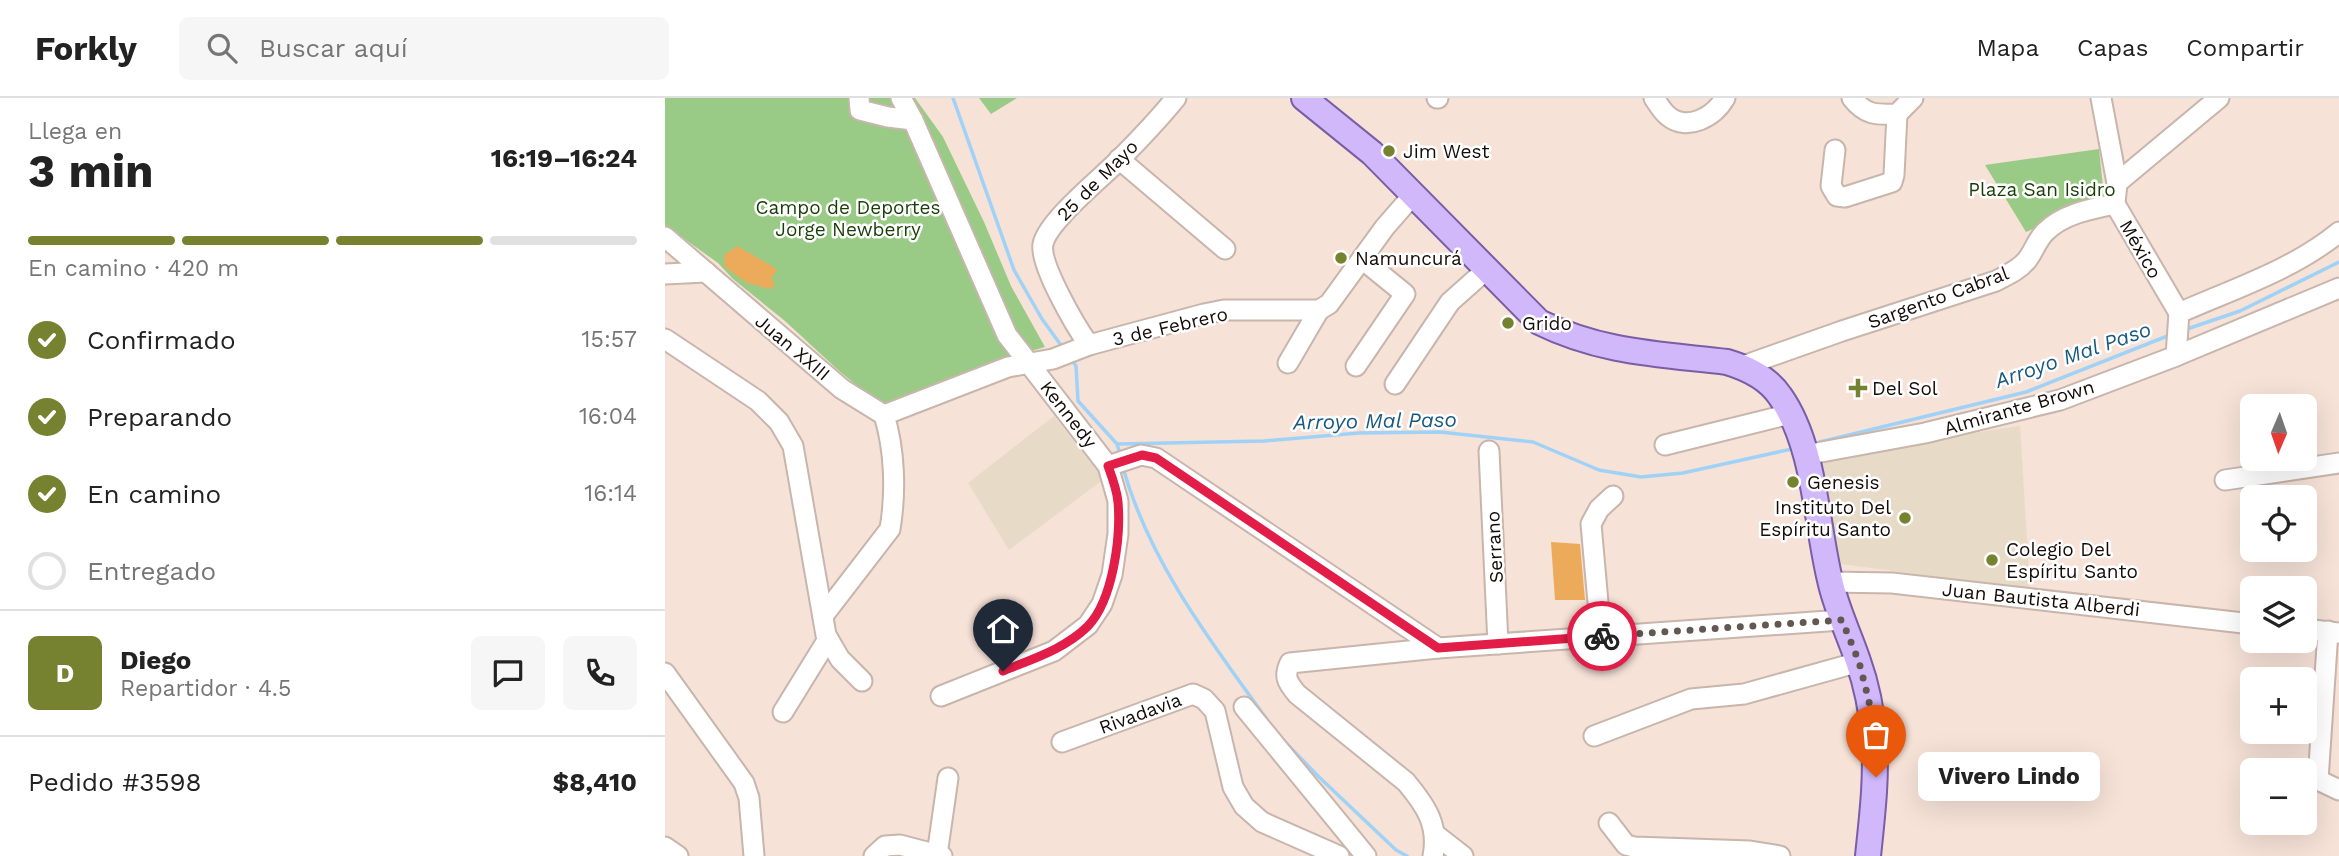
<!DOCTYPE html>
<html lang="es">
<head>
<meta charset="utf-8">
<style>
  body { margin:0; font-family:"Work Sans",sans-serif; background:#f6f6f6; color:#222; height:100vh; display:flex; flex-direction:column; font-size:26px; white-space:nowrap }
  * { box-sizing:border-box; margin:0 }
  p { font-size:23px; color:#767676 }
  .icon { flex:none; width:38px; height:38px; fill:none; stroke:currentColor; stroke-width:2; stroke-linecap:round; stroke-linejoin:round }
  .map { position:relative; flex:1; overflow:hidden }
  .details { display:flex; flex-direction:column; background:#fff; width:665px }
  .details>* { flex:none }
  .needle { width:46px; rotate:182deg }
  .buttons { position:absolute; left:1575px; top:296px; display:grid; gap:14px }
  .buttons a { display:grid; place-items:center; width:77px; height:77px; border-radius:10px; background:#fff; box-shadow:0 7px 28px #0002; font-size:35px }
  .pin { position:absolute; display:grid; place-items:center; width:60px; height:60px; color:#fff; margin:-72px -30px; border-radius:50% 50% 50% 0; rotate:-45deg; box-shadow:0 0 7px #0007 }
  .pin .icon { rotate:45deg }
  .courier { position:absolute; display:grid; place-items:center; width:70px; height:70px; margin:-35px; border:5px solid #e11d48; border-radius:50%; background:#fff; color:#222; box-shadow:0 2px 9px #0007 }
  .bubble { position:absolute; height:49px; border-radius:10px; background:#fff; box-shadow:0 7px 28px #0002; font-size:23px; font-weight:700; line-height:49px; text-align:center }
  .headline em { font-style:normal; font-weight:700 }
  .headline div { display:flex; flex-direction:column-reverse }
  .headline { display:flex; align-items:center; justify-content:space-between; height:119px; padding:0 28px }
  h1 { font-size:46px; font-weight:700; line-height:52px }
  .bar { display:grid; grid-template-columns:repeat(4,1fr); gap:10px 7px; align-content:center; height:84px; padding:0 28px }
  .bar i { height:9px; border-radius:5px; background:#e0e0e0 }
  .bar .selected { background:#76822f }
  .bar p { grid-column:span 4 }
  .line { display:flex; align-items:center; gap:18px; padding:0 28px; border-top:2px solid #e0e0e0 }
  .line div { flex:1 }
  .round { display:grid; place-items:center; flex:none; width:74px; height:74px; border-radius:10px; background:#f6f6f6 }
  ol { padding:0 28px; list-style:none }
  li { display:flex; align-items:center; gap:21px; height:77px }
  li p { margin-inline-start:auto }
  li .icon { padding:7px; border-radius:50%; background:#76822f; color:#fff; stroke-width:4 }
  li:last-child { color:#767676 }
  li i { width:38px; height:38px; border:4px solid #e0e0e0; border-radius:50% }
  header { display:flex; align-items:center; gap:42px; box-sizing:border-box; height:98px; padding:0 35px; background:#fff; border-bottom:2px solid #e0e0e0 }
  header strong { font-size:33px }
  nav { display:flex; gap:38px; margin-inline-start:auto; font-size:24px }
  .search { width:490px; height:63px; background:#f6f6f6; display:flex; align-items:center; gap:18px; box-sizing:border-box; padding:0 24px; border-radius:10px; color:#767676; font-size:26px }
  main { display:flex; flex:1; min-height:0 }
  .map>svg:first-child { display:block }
</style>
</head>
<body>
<header>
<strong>Forkly</strong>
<div class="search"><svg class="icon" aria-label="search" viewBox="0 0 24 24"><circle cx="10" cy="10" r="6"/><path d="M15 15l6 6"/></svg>Buscar aquí</div>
<nav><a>Mapa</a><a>Capas</a><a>Compartir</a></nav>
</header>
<main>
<section class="details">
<div class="headline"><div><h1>3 min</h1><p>Llega en</p></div><em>16:19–16:24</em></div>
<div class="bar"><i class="selected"></i><i class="selected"></i><i class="selected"></i><i></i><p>En camino · 420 m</p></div>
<ol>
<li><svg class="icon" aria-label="check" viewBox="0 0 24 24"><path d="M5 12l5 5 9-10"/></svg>Confirmado<p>15:57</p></li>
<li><svg class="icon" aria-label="check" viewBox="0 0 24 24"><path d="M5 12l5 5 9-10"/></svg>Preparando<p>16:04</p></li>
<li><svg class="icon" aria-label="check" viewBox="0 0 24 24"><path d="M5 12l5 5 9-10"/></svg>En camino<p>16:14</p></li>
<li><i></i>Entregado</li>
</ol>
<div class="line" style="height:126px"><b class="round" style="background:#76822f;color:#fff">D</b><div><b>Diego</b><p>Repartidor · 4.5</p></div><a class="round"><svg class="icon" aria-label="chat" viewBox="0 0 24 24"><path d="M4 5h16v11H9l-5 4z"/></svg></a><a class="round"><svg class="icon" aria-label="phone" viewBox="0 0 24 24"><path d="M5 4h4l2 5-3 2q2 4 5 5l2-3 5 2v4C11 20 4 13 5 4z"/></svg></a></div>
<div class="line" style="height:91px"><div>Pedido #3598</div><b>$8,410</b></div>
</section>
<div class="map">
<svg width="1674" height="758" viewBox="0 0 1674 758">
  <rect width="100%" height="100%" fill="#f6e2d7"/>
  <g fill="#e7dbc7">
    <polygon points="389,318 439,381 344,452 303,385"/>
    <polygon points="1355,328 1365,491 1176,466 1150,358"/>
  </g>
  <g fill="#99cb87">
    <polygon points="0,0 250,0 278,39 319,124 346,188 380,249 348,258 218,309 173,272 120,223 68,181 53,165 0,127"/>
    <polygon points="314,0 352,0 326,16"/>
    <polygon points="1434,51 1439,99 1361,134 1320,67"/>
  </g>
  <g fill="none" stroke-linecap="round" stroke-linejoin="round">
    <g stroke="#a0d2f7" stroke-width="3.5">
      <polyline points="288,0 349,172 377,221 398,250"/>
      <polyline points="1519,232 1575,213 1674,164"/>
      <polyline points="407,262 411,268 413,303 452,346 455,356"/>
      <polyline points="1155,344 1361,294 1505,237"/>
      <polyline points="453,346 599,343 694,335 775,334 868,344 934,372 976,379 1018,375 1127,351"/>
      <path d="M 458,370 C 485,465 546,544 603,623"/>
      <polyline points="616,640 654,679 731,752 742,758"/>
    </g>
  </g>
  <g fill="#ebab5a">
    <polygon points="72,148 112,171 106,182 111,186 105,191 82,185 60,169 59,157"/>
    <polygon points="886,444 915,446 920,502 890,502"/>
  </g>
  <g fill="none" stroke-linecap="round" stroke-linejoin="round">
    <g stroke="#c8b5ab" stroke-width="23">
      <g id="minor">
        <polyline points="194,0 195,12 223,19 248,22"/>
        <polyline points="236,0 248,22 342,237 443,368 453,403 453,436 447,477 437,506 423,527 389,553 276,598"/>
        <polyline points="772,0 773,0"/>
        <path d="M 989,0 C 993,6 997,13 1003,18 C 1022,34 1049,19 1060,0"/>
        <path d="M 1187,0 C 1200,17 1211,17 1232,16 L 1248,0"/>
        <polyline points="1436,0 1452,85 1450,106 1514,215"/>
        <polyline points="1170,52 1166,88 1172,98 1180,99 1227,84 1229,77 1232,16"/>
        <polyline points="454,61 560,151"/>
        <polyline points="1452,85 1554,0"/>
        <polyline points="0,139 177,291 219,317"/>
        <polyline points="0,176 41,174"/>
        <path d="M 1514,215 C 1568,191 1628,172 1674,134"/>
        <polyline points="0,241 93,303 114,324 128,348 161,537 175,561 197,583"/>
        <path d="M 424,247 C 411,229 374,166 378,146 C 383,123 435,81 453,63 C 473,43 493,22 511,0"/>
        <polyline points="1511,258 1674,190"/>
        <polyline points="623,265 654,212"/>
        <polyline points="691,268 740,196 697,161"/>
        <path d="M 1078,268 L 1177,233 L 1331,183 C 1342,177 1354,172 1362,162 C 1369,153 1372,142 1380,134 C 1398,116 1425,111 1450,106"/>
        <polyline points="730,286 785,204 821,172"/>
        <polyline points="219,317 343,269 388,261 424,247 539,216 559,212 654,212 664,206 720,129 748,97"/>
        <polyline points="1000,347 1125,316"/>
        <polyline points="824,353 833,546"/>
        <polyline points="1140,357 1260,335 1395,302 1511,258 1514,215"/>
        <polyline points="443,368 476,357 491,360 773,550"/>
        <polyline points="1560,382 1674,365"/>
        <polyline points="1165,484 1227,485 1587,526"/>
        <path d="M 158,518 L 225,431 C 231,395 230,352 219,317"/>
        <polyline points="1640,531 1673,535"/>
        <polyline points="1663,533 1653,682 1674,692"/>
        <polyline points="936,538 926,426 934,411 948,398"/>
        <polyline points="0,575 79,685 84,700 89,758"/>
        <polyline points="579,609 701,758"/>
        <polyline points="118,614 163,541"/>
        <polyline points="929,638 1026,601 1079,596 1194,564"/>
        <polyline points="397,644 528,596 539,601 550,613 568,689 579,708 597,724 674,758"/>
        <polyline points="944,725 961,747 969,749 1085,753 1115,758"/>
        <polyline points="771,737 798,758"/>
        <polyline points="0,749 13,758"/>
        <polyline points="272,757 283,680"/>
        <polyline points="209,758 220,748 235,747 277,758"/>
        <path d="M 768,758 C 774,727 761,708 741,684 L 632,596 C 623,585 618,579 625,565 L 773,550 L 1177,522"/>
      </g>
    </g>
    <g stroke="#795da5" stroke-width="28">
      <path id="major" d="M 639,0 L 707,55 L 874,224 C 937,255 994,256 1062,264 C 1082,270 1103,280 1115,298 C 1150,347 1151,425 1165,482 C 1171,510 1184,536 1193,563 C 1202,588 1207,615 1209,641 C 1212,680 1207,719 1203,758"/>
    </g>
    <use href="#minor" stroke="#fff" stroke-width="19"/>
    <use href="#major" stroke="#d0b8fb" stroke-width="24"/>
  </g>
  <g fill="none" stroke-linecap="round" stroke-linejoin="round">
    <polyline stroke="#625751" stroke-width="7" stroke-dasharray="0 12.6" points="937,538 1177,522 1194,564 1204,603 1211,679"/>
    <path stroke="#e11d48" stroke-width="9" d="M 338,573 C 367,561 400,551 423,528 C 448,502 456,439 453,404 C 452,392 447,379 443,368 L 477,357 L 491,360 L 773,550 L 937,538"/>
  </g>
  <g fill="#76822f" stroke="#fff" stroke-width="2.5">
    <circle cx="724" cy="53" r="7"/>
    <circle cx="676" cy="160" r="7"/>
    <circle cx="843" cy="225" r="7"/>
    <path d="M1189.5 279.5h7v7h7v7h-7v7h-7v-7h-7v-7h7z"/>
    <circle cx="1128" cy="384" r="7"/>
    <circle cx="1240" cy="420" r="7"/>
    <circle cx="1327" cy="462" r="7"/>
  </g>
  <g text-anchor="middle" stroke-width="5" stroke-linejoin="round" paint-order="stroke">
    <g font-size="19" fill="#130c09" stroke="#fff" text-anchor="start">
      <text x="738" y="60">Jim West</text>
      <text x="690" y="167">Namuncurá</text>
      <text x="857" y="232">Grido</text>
      <text x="1207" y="297">Del Sol</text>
      <text x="1142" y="391">Genesis</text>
      <text x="1226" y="416" text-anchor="end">Instituto Del<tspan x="1226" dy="22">Espíritu Santo</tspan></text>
      <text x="1341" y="458">Colegio Del<tspan x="1341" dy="22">Espíritu Santo</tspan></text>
    </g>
    <g font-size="19" fill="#130c09" stroke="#fff">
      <text transform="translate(432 82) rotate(-45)" y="7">25 de Mayo</text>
      <text transform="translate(1476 151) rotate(60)" y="7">México</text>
      <text transform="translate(1273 199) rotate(-20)" y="7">Sargento Cabral</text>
      <text transform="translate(505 228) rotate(-13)" y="7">3 de Febrero</text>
      <text transform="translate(128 249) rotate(40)" y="7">Juan XXIII</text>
      <text transform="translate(1354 309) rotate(-16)" y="7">Almirante Brown</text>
      <text transform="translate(404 316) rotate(52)" y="7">Kennedy</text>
      <text transform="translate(829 449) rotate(-93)" y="7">Serrano</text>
      <text transform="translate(1376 501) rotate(6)" y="7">Juan Bautista Alberdi</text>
      <text transform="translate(475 615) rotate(-20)" y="7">Rivadavia</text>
    </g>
    <g font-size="19" fill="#183e06" stroke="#fff">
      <text x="1377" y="98">Plaza San Isidro</text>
      <text x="183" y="116">Campo de Deportes<tspan x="183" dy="22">Jorge Newberry</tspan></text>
    </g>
    <g font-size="21" font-style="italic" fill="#175981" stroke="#fff">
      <text transform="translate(1408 257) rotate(-19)" y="7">Arroyo Mal Paso</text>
      <text transform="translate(710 323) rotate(-1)" y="7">Arroyo Mal Paso</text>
    </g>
  </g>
</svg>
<div class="buttons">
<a><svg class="needle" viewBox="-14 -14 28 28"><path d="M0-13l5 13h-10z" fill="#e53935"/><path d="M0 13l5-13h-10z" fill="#767676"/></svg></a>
<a><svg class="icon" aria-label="locate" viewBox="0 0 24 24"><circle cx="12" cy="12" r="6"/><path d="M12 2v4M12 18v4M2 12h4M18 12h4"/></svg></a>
<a><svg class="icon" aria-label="layers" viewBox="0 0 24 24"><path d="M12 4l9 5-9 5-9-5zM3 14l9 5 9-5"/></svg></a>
<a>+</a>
<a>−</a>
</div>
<div class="pin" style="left:1211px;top:679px;background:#ea580c"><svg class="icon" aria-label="bag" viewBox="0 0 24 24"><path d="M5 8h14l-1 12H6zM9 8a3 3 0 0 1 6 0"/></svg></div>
<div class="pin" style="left:338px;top:573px;background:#1f2937"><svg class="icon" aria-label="home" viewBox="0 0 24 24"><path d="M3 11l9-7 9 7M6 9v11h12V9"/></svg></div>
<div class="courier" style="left:937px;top:538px"><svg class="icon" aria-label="bike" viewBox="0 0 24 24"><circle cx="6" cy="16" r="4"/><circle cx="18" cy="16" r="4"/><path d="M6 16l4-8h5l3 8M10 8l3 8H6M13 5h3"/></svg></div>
<div class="bubble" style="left:1253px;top:654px;width:182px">Vivero Lindo</div>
</div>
</main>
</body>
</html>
